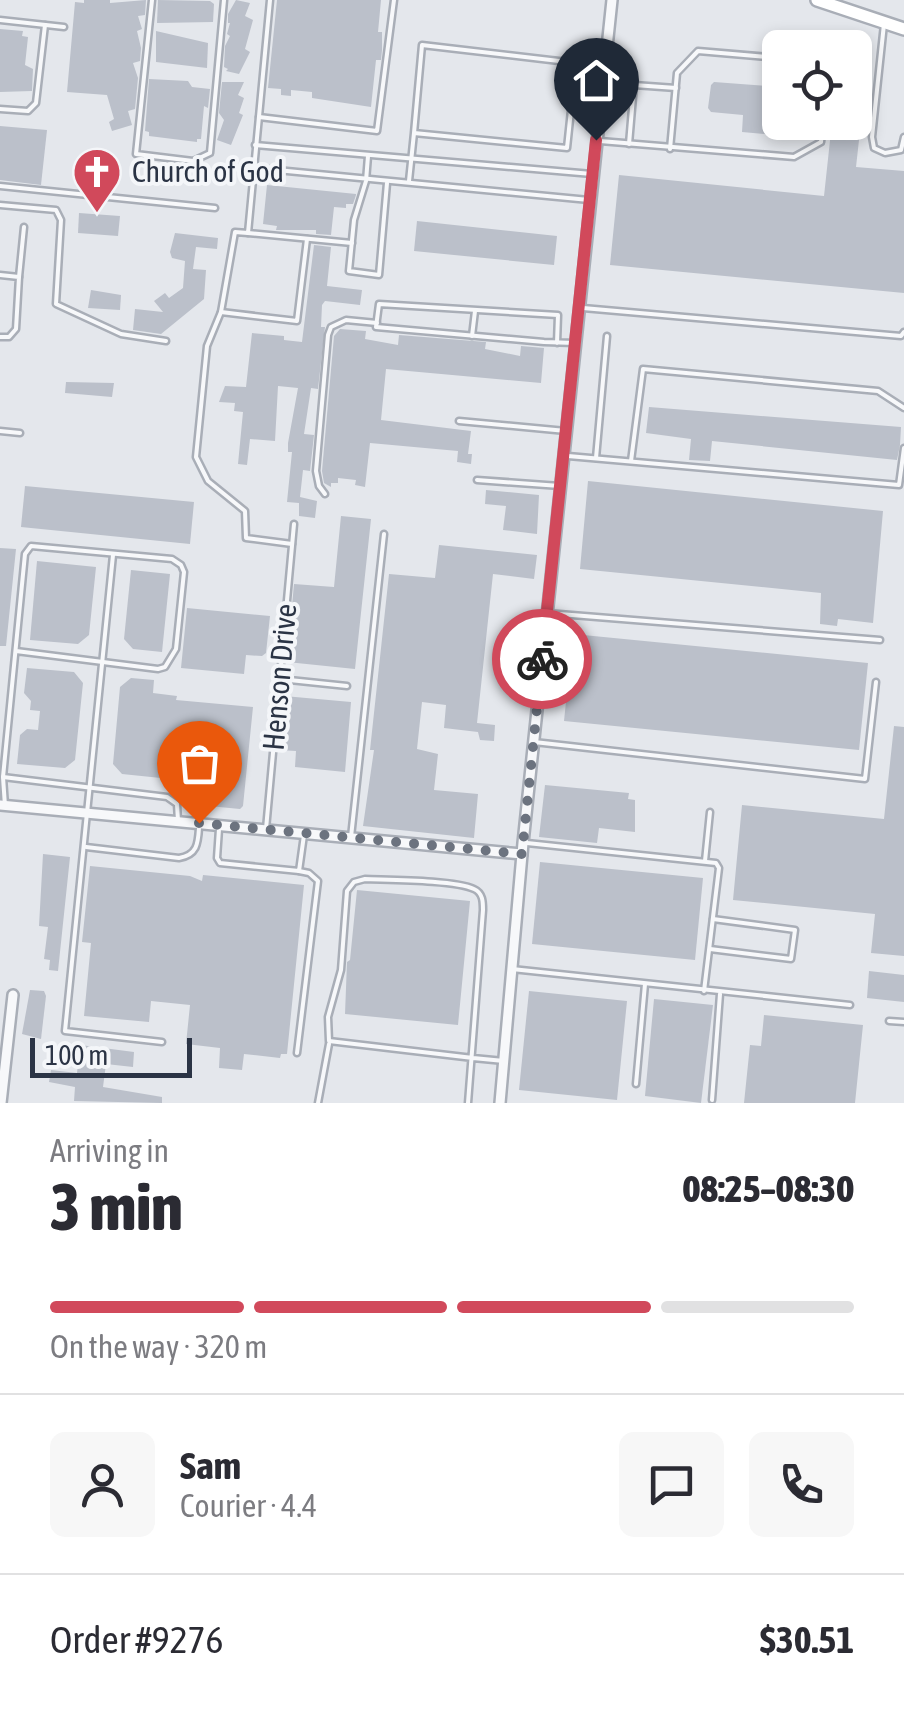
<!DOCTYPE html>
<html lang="en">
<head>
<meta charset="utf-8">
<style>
  body { margin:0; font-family:"Asap Condensed",sans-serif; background:#f7f7f7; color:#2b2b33; height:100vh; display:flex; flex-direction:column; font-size:38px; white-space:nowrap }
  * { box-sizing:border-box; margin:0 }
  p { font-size:32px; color:#7c7c81 }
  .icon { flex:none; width:55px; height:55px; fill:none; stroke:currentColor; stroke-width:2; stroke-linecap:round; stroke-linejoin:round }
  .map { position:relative; height:1103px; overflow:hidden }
  .drawer { display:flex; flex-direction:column; background:#fff; flex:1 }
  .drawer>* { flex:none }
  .fabs { position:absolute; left:762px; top:30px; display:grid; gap:20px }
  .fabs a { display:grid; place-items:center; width:110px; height:110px; border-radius:15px; background:#fff; box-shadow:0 5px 15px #0003; font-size:50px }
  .scale { position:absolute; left:30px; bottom:25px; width:162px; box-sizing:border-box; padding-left:10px; border:5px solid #2b3445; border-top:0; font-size:28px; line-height:35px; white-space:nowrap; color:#2b3445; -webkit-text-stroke:8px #f4f6f9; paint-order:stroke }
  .pin { position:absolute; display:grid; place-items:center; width:85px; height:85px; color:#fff; margin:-102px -42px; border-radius:50% 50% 50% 0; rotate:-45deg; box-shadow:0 0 10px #0007 }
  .pin .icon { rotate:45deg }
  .courier { position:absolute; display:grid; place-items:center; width:100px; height:100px; margin:-50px; border:8px solid #d1495b; border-radius:50%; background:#fff; color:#222; box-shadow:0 2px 12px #0007 }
  .headline em { font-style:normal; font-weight:800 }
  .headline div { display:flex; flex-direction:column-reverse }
  .headline { display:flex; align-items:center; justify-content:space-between; height:170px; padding:0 50px }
  h1 { font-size:65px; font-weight:800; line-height:75px }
  .bar { display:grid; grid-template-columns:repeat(4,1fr); gap:15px 10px; align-content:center; height:120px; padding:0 50px }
  .bar i { height:12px; border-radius:8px; background:#e1e1e2 }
  .bar .current { background:#d1495b }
  .bar p { grid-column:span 4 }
  .line { display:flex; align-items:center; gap:25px; padding:0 50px; border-top:2px solid #e1e1e2 }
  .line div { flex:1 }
  .round { display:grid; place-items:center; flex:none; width:105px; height:105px; border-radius:15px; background:#f7f7f7 }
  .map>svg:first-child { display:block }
</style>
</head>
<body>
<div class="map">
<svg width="904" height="1103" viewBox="0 0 904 1103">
  <rect width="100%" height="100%" fill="#e4e7ec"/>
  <g fill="#bbc0ca">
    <polygon points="84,0 110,0 110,3 146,0 145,15 138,16 142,29 137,31 141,48 140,61 133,63 138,78 135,109 128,111 132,125 112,131 109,122 114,119 107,95 67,92 75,2 84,3"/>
    <polygon points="158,0 210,1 214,4 213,22 157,23"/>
    <polygon points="236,0 250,3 245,16 253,20 245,49 250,52 239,74 226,71 228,69 224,67 225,46 230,36 227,34 230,23 228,23 228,14"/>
    <polygon points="277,0 381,0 378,32 382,32 382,50 381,60 376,60 371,107 312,98 312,92 291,90 291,96 281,95 281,89 268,88"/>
    <polygon points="0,29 23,31 22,36 28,37 25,65 33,69 32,91 0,92"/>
    <polygon points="156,31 208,43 207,68 156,62"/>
    <polygon points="855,51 868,53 861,122 855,121"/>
    <polygon points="149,79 188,81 192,87 210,89 208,108 204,106 201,139 197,139 197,142 149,136 149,132 145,131"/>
    <polygon points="222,82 244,82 238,95 244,98 239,113 243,115 231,145 217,140 224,120 219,113"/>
    <polygon points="714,82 766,86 767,82 780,83 780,118 776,135 742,132 743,115 711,112 708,108 711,85"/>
    <polygon points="832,122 861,122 856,167 904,171 904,293 610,265 619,175 824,196"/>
    <polygon points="0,126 47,130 41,185 0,180"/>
    <polygon points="267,185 356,194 356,195 353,204 346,204 346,208 334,207 331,235 316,234 316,230 276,230 277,226 263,224"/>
    <polygon points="79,213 120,216 118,236 78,233"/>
    <polygon points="417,221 557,236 554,265 414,251"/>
    <polygon points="175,233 218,238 217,249 196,247 193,269 206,270 204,299 161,334 133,330 135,309 163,312 154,301 165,293 169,298 183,288 185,261 172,258 170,252"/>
    <polygon points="314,245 331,247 327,286 362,290 360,305 325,301 322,305 321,327 325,327 318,389 311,388 304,434 314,435 310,471 303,470 300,497 317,501 315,518 299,516 299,503 287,502 292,452 288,452 288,443 298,388 278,386 275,441 250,439 247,465 238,464 243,412 234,411 235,403 219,402 225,386 246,387 252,333 284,336 284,340 302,342"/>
    <polygon points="91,290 121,295 120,310 88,308"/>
    <polygon points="340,329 366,331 365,339 398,345 399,335 486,342 485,349 520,356 521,346 544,348 541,383 386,369 381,420 471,431 468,454 472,454 471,464 457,462 458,451 370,443 365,487 355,485 356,480 338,478 338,483 331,483 331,487 324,483 322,471 334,336"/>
    <polygon points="66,382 114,383 112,397 65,393"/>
    <polygon points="649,407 901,427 900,445 897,460 712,441 710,461 689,460 691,439 646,433"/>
    <polygon points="588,481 883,511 873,623 838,619 837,626 820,624 821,593 580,569"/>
    <polygon points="25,486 194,502 190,544 21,527"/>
    <polygon points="486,490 539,495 537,534 503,530 506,506 485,504"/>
    <polygon points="341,516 371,519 355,669 287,662 294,584 334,587"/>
    <polygon points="439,545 537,555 534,579 493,574 477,723 495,725 494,741 480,740 478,732 444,728 446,705 422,702 417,749 438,754 434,790 478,794 474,838 363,826 374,750 370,750 389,574 435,578"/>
    <polygon points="0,548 16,549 6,646 0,646"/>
    <polygon points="37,561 96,567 89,635 78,644 30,640"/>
    <polygon points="131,570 170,574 162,652 133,649 124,639"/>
    <polygon points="187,608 270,616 266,653 262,656 246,655 244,674 181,668"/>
    <polygon points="573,634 868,663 859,750 564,721"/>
    <polygon points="27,668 74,672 83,683 75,760 65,768 17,764 20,735 27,729 38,730 40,711 30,710 31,701 24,693"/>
    <polygon points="131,678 154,680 153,693 177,696 176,700 253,707 243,806 240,809 188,804 190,781 122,774 113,764 120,687"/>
    <polygon points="284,696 351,702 345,772 295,767 296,751 279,750"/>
    <polygon points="894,726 904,727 904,956 871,953 875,914 733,900 742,805 884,819"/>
    <polygon points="545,785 629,793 628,799 635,800 635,832 599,828 597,843 539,837"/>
    <polygon points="43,854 70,857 58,971 49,970 50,960 44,959 48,927 39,926"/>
    <polygon points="540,862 703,878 695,960 532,944"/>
    <polygon points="90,866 190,876 202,881 203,875 304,885 287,1054 281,1054 280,1058 244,1054 242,1070 219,1068 220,1048 186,1044 190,1005 151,1001 149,1022 84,1016 91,943 82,942"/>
    <polygon points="357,890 470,901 458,1025 345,1014 347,962 350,960"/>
    <polygon points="869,971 904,975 904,1002 867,998"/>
    <polygon points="30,990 44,991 46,996 41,1039 22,1034"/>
    <polygon points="529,991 627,1001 617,1100 519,1090"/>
    <polygon points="654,999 713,1005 701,1103 645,1096"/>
    <polygon points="764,1015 863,1025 855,1103 744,1103 750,1045 761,1046"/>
    <polygon points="80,1045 134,1052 133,1067 106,1064 103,1087 162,1097 162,1103 74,1101 75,1087 49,1082 51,1070 77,1073"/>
  </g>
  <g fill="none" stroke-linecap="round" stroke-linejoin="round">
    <g stroke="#a9aeb7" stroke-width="9">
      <g id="lane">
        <polyline points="152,0 136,154 193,161 210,153 224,0"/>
        <polyline points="270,0 248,233 235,232 221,312 207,346 196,457 208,481 245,511 246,538 292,544"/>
        <polyline points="0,20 64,27"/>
        <polyline points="884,24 872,137 874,148 885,153 901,150 904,137"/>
        <polyline points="0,109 28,111 36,103 45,25"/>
        <polyline points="259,117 377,131 394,0"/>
        <polyline points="600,141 794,157 821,142 823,122"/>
        <polyline points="629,144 634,85 676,88"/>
        <polyline points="255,145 592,174"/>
        <polyline points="670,149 677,73 698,51 780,58"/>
        <polyline points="368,156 366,181 354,220 349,271 379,275 387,183"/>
        <polyline points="256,168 589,200"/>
        <polyline points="409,181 414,133 567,148 576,63 422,45 414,133"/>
        <polyline points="0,186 215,208"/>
        <polyline points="0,205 56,210 61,220 56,304 121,334 166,341"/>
        <polyline points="248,233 352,243"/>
        <polyline points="0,275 19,277 16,329 9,337 0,337"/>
        <polyline points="19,277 24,227"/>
        <polyline points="583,308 901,336 904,332"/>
        <polyline points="221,312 297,321 307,239"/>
        <polyline points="472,336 475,311"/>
        <polyline points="557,343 558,315 379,304 376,327 544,342 575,343"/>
        <polyline points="459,421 566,431"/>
        <polyline points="0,431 20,433"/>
        <polyline points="568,456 899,485 904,448"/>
        <polyline points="596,458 607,336"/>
        <polyline points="631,461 643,369 878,391 904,408"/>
        <polyline points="477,480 560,486"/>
        <polyline points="325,494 319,486 316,471 328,335 331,327 346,320 377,323"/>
        <polyline points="113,555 65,1031 162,1042"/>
        <polyline points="547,613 880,640"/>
        <polyline points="280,679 347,686"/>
        <polyline points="534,742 865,779 876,682"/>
        <polyline points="3,777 167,797 177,804 178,821"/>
        <polyline points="5,806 3,777 25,554 31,546 172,559 181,565 184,572 176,649 165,667 158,669 16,651"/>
        <polyline points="219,829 217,858 220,863 299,871 304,835"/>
        <polyline points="266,829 294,524"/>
        <polyline points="351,837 384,534"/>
        <polyline points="527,843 716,863 719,868 704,991"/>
        <path d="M 86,847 L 179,858 C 197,855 198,844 199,828"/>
        <polyline points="705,861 710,812"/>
        <polyline points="710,949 791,959 795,930 713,919"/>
        <polyline points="512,969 850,1005"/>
        <polyline points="889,1021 904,1022"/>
        <polyline points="297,1053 318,881 309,873 299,871"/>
        <polyline points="636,1084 645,984"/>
        <polyline points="712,1100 720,994"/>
        <polyline points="318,1103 329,1044"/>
        <path d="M 468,1103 L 483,910 C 483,902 483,893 474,889 C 455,880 389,880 365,879 L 354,882 L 347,891 L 341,970 L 328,1017 L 329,1041 L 473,1058 L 504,1061"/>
      </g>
    </g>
    <g stroke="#a9aeb7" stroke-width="14">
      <g id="street">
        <polyline points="0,805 522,854"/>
        <polyline points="1,1103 13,995"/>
        <polyline points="500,1103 523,843 612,0"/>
      </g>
    </g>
    <g stroke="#a9aeb7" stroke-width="16">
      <polyline id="secondary" points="817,0 904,29"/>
    </g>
    <use href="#lane" stroke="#f7f8fa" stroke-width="4"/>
    <use href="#street" stroke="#f7f8fa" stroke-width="9"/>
    <use href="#secondary" stroke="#fff" stroke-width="11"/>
  </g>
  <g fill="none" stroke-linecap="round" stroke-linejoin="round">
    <polyline stroke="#6c737f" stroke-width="10" stroke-dasharray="0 18" points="199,823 522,854 542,659"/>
    <polyline stroke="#d1495b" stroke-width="12" points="542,659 596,140"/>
  </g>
  <defs>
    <g id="church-pin" transform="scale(2.5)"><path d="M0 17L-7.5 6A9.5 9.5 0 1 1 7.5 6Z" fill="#d1495b" stroke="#f4f6f9"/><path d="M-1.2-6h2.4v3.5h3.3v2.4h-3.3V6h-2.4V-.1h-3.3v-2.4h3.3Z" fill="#fff"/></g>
  </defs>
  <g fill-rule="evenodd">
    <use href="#church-pin" x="97" y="172"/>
  </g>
  <g text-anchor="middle" stroke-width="8" stroke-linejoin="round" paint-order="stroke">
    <g font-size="30" fill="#2b3445" stroke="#f4f6f9" text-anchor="start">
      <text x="132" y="182">Church of God</text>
    </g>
    <g font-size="30" fill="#2b3445" stroke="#f4f6f9">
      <text transform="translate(280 677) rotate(-85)" y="10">Henson Drive</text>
    </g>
  </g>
</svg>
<div class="fabs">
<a><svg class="icon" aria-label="locate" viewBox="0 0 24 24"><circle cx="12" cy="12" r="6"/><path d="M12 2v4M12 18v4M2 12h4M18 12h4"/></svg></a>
</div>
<div class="scale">100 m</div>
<div class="pin" style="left:199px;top:823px;background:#ea580c"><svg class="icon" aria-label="bag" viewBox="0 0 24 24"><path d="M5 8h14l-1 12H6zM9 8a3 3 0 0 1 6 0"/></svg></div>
<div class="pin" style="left:596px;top:140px;background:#1f2937"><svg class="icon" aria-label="home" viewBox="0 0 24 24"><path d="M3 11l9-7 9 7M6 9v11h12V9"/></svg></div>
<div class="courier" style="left:542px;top:659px"><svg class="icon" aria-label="bike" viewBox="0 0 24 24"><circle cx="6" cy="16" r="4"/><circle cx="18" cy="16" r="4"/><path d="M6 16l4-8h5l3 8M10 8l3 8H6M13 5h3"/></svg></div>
</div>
<section class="drawer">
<div class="headline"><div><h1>3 min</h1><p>Arriving in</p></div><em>08:25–08:30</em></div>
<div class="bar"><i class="current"></i><i class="current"></i><i class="current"></i><i></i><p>On the way · 320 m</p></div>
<div class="line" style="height:180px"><a class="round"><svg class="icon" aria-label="person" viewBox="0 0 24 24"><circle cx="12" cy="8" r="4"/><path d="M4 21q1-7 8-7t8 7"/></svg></a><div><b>Sam</b><p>Courier · 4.4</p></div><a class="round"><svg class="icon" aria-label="chat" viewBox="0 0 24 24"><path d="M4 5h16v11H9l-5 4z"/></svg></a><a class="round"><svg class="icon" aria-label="phone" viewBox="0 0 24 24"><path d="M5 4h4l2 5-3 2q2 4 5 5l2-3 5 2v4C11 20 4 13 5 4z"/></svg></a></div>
<div class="line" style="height:130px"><div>Order #9276</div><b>$30.51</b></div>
</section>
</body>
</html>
